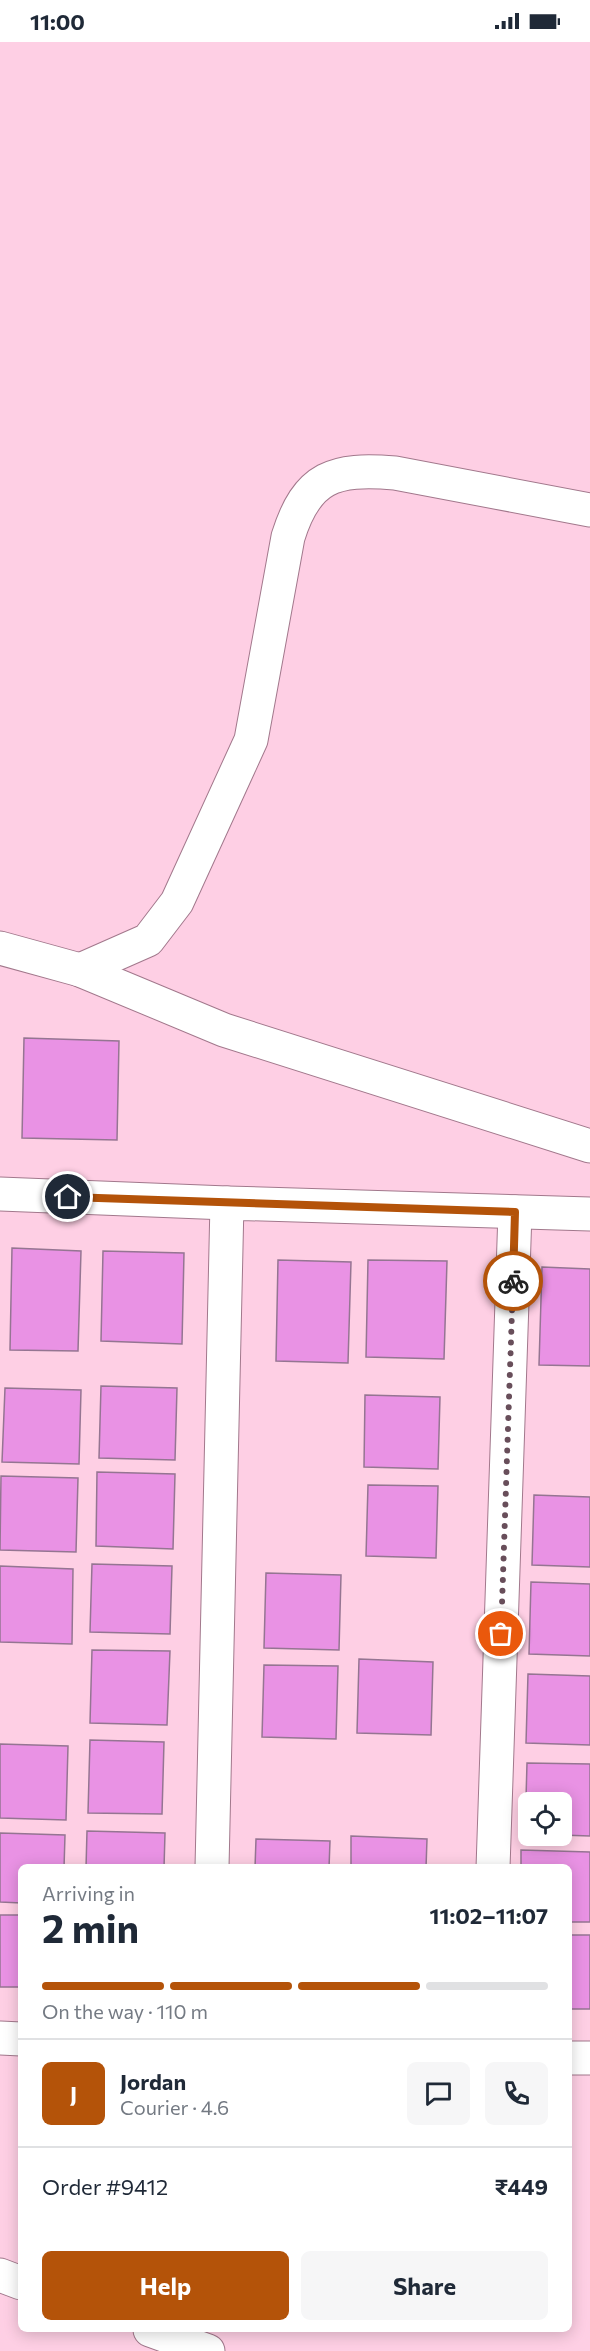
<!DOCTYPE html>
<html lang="en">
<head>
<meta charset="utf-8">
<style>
  body { margin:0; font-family:Commissioner,sans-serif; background:#f6f6f7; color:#1f2937; height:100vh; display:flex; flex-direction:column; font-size:22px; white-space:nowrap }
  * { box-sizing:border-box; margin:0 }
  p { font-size:20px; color:#747a83 }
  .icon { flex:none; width:33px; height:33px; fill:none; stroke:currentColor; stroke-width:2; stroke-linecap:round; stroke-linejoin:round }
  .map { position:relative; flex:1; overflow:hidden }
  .sheet { position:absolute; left:18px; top:1822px; width:554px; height:468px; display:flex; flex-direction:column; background:#fff; border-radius:9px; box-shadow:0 3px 15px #0003 }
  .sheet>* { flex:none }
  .fabs { position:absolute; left:518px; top:1750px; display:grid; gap:12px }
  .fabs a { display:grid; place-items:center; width:54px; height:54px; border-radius:9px; background:#fff; box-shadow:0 3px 15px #0003; font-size:30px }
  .pin { position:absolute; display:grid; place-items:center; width:51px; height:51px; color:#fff; margin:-26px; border:3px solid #fff; border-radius:50%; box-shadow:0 2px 6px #0007 }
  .courier { position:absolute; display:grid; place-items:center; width:60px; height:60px; margin:-30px; border:4px solid #b45309; border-radius:50%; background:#fff; color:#222; box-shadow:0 2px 8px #0007 }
  .summary em { font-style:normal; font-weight:700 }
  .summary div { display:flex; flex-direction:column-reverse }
  .summary { display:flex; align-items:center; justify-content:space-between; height:102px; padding:0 24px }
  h1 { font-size:39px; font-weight:700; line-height:45px }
  .bar { display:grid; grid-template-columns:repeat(4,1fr); gap:9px 6px; align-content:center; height:72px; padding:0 24px }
  .bar i { height:8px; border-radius:4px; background:#e0e1e3 }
  .bar .selected { background:#b45309 }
  .bar p { grid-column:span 4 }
  .line { display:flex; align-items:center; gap:15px; padding:0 24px; border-top:2px solid #e0e1e3 }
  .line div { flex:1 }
  .round { display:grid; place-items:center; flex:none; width:63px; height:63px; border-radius:9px; background:#f6f6f7 }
  .button { display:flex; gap:12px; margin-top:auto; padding:12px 24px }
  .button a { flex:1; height:69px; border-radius:9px; background:#b45309; color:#fff; font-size:24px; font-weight:700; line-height:69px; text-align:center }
  .button a+a { background:#f6f6f7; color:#1f2937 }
  .status { display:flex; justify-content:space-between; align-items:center; height:42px; padding:0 30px; background:#fff; direction:ltr }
  .status svg { height:16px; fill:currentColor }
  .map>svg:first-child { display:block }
</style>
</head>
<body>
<div class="status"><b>11:00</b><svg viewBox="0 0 49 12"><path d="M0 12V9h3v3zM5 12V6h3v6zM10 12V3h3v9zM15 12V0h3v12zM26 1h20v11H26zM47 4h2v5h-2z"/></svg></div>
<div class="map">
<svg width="590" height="2309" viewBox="0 0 590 2309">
  <rect width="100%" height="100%" fill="#fecfe4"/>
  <g fill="#e992e4" stroke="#957592" stroke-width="1.5">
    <polygon points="24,996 119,999 117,1098 22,1096"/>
    <polygon points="12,1206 81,1209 78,1309 10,1308"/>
    <polygon points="103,1209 184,1211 182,1302 101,1299"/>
    <polygon points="278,1218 351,1220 348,1321 276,1319"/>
    <polygon points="368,1218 447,1219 444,1317 366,1315"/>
    <polygon points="542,1225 590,1227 590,1324 539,1323"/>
    <polygon points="101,1344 177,1346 175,1418 99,1416"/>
    <polygon points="5,1346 81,1348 79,1422 2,1420"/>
    <polygon points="365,1353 440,1355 438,1427 364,1425"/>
    <polygon points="97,1430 175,1432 173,1507 96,1504"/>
    <polygon points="1,1434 78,1436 76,1510 0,1508"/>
    <polygon points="368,1443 438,1444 436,1516 366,1514"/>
    <polygon points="534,1453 590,1455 590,1525 532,1523"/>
    <polygon points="92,1522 172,1524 170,1592 90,1590"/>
    <polygon points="0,1524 73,1527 72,1602 0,1600"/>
    <polygon points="266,1531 341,1533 339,1608 264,1606"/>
    <polygon points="531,1540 590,1542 590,1614 529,1612"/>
    <polygon points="92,1608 170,1609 167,1683 90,1681"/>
    <polygon points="359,1617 433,1620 431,1693 357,1691"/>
    <polygon points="264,1623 338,1624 336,1697 262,1695"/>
    <polygon points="528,1632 590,1634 590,1703 526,1701"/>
    <polygon points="90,1698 164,1700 162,1772 88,1771"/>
    <polygon points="0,1702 68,1704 66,1778 0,1776"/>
    <polygon points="527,1721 590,1722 590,1794 561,1793 561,1761 528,1761 528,1792 525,1792"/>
    <polygon points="87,1789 165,1791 164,1826 86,1826"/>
    <polygon points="0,1791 65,1793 64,1826 21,1826 21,1861 0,1860"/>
    <polygon points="351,1794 427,1797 426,1826 351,1826"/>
    <polygon points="256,1797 330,1799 329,1826 255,1826"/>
    <polygon points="521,1808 590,1810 590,1880 568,1880 568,1826 521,1826"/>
    <rect x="0" y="1873" width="21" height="72"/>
    <rect x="568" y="1893" width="22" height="74"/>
  </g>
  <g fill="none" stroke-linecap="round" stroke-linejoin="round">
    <g stroke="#a2788c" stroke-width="35">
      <g id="minor">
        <polyline points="0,906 80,928 224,988 590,1104"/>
        <path d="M 80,928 L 148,898 L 177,860 L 251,698 L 288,495 C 307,434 334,426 395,431 L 590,468"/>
        <polyline points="0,1152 227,1161"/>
        <polyline points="212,1826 227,1161 590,1172"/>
        <polyline points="493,1826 515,1170"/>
        <polyline points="0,1996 21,1997"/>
        <polyline points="568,2016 590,2016"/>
        <polyline points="0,2233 21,2241"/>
        <polyline points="150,2288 208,2309"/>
      </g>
    </g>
    <use href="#minor" stroke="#fff" stroke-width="33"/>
  </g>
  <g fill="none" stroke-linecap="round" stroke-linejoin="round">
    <polyline stroke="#684e5a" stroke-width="6" stroke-dasharray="0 10.8" points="501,1592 513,1239"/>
    <polyline stroke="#b45309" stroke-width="8" points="68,1155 515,1170 513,1239"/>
  </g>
</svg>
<div class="fabs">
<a><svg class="icon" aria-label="locate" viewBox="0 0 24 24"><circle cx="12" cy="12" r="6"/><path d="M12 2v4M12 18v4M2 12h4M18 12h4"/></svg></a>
</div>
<div class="pin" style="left:501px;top:1592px;background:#ea580c"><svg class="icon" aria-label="bag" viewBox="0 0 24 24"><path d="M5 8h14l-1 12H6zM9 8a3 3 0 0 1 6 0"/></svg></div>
<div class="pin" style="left:68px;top:1155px;background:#1f2937"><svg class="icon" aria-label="home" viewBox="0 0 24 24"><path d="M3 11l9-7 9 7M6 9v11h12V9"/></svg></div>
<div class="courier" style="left:513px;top:1239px"><svg class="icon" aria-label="bike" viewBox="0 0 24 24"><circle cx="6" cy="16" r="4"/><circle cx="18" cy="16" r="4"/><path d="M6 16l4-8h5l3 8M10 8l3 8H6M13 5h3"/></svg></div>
<section class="sheet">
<div class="summary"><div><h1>2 min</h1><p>Arriving in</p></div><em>11:02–11:07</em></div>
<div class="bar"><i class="selected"></i><i class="selected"></i><i class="selected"></i><i></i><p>On the way · 110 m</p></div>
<div class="line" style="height:108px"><b class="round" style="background:#b45309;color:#fff">J</b><div><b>Jordan</b><p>Courier · 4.6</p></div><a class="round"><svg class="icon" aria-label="chat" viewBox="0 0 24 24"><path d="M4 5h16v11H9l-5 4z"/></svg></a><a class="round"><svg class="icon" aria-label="phone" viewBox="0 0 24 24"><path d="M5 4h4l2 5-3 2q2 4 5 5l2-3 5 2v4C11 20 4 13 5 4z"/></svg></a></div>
<div class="line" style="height:78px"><div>Order #9412</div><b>₹449</b></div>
<div class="button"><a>Help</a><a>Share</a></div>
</section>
</div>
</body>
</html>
